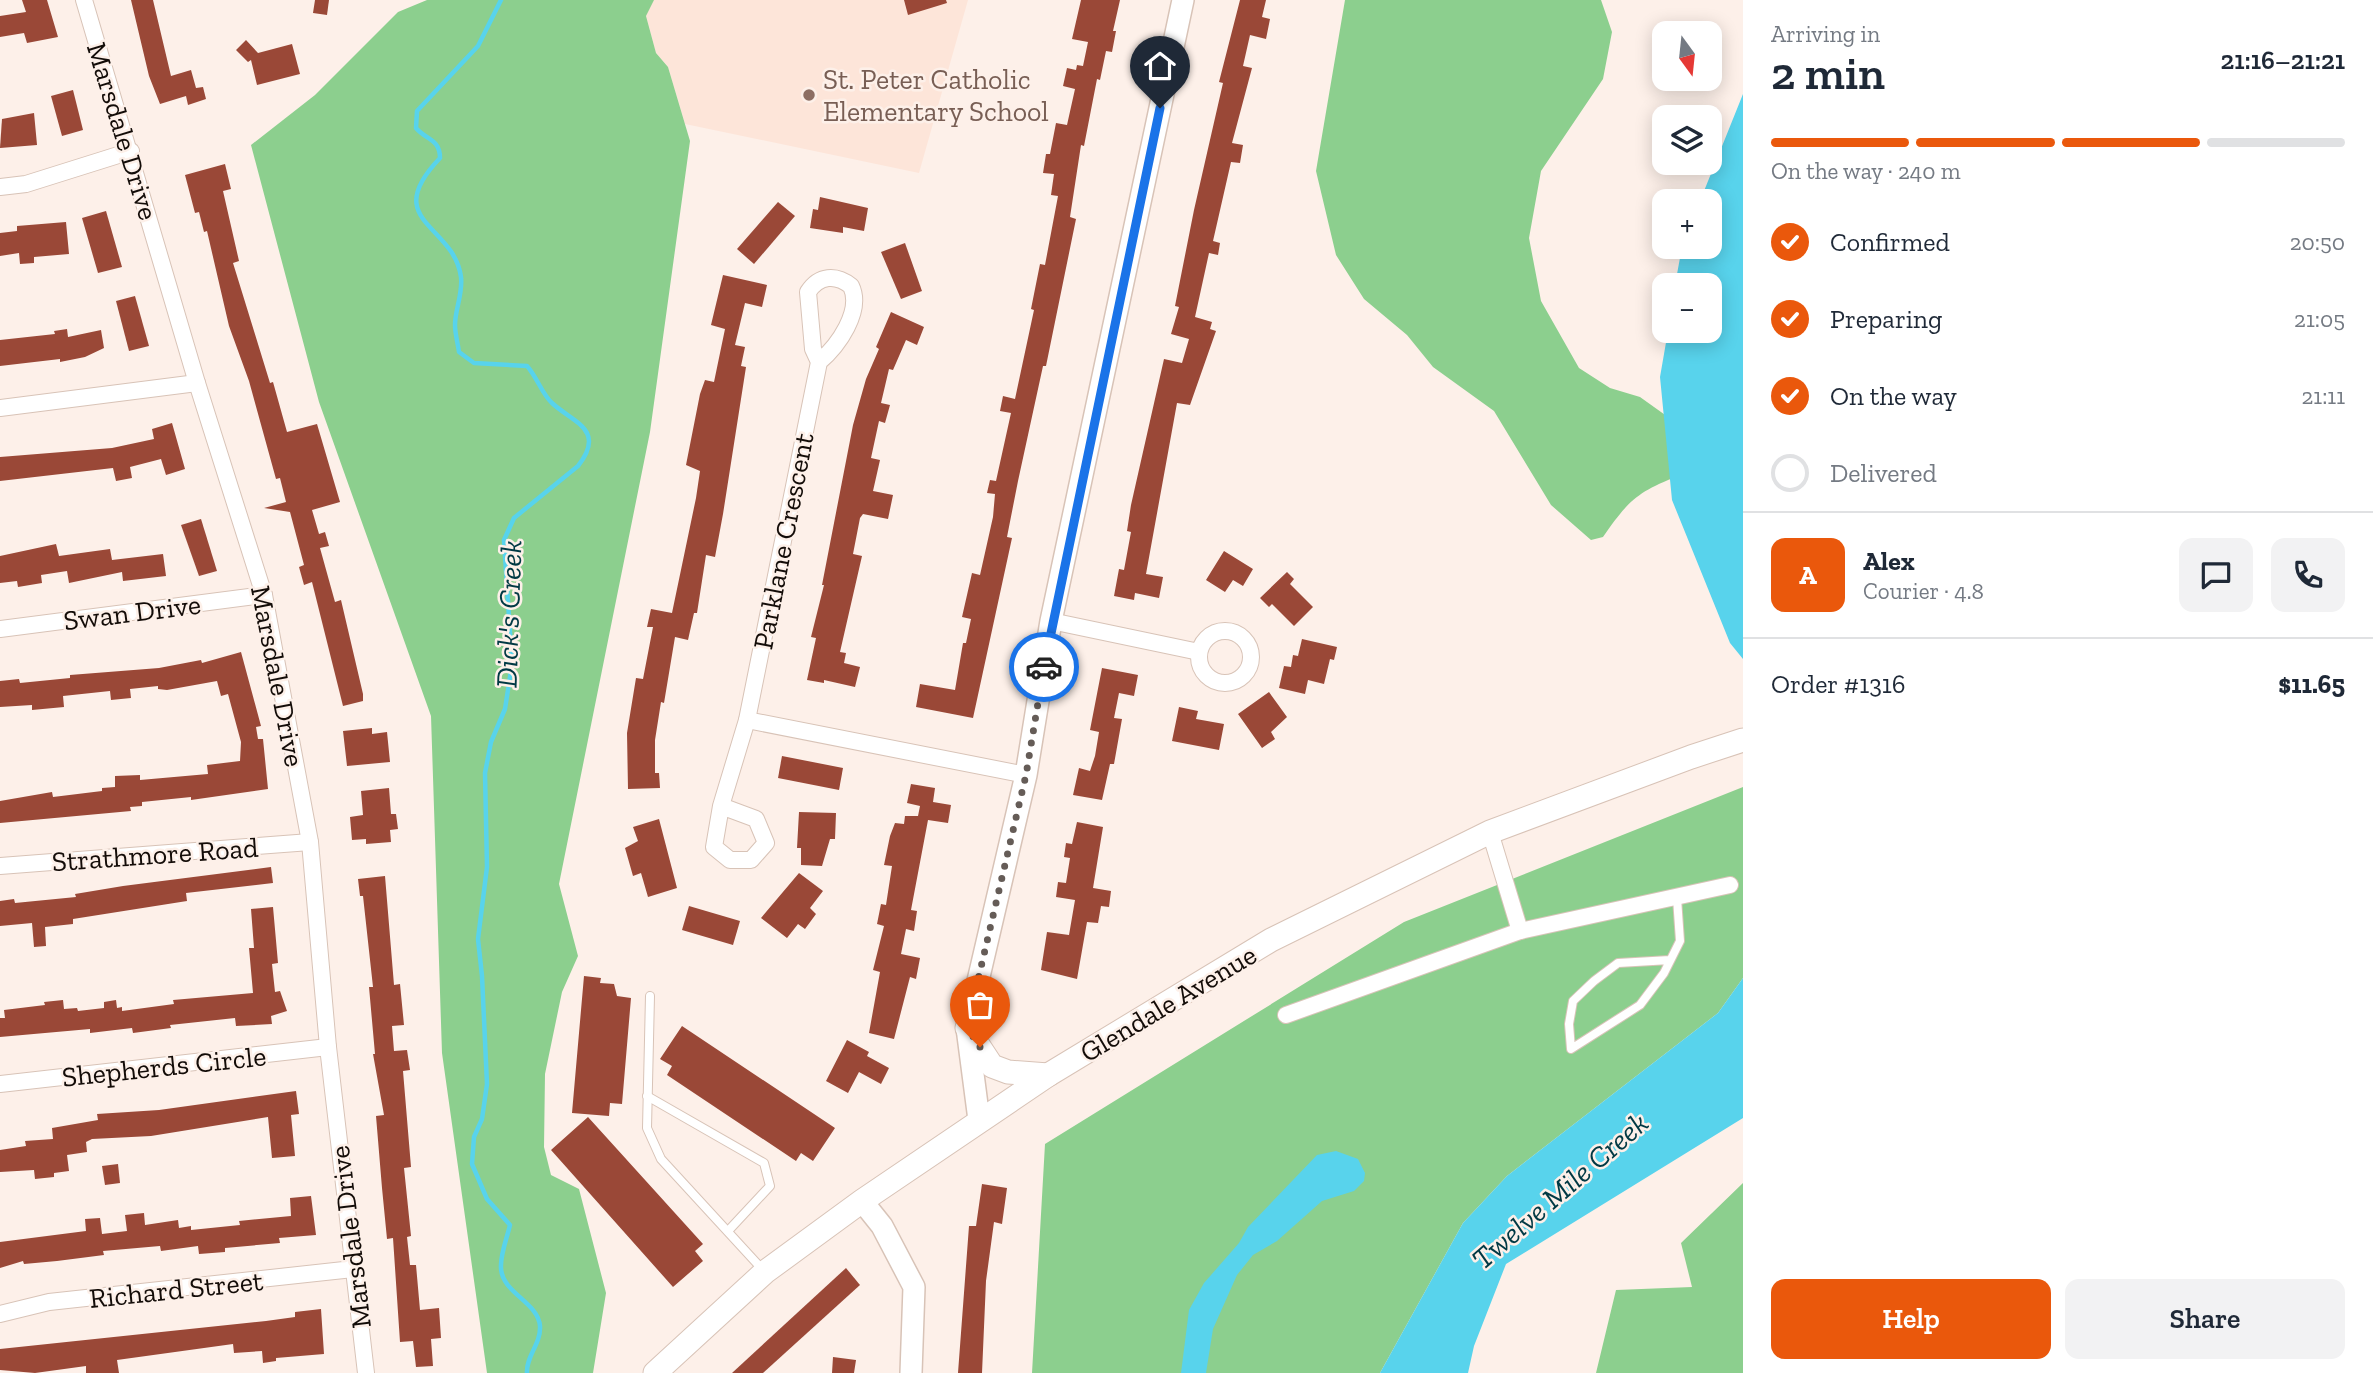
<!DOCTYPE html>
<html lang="en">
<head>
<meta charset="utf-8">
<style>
  body { margin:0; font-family:"Zilla Slab",serif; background:#f2f2f3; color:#1f2937; height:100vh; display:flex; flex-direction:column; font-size:26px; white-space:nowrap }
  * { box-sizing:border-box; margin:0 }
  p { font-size:23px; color:#747a83 }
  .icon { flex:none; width:38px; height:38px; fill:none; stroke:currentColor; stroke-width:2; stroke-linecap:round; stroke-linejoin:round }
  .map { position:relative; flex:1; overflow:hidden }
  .sheet { display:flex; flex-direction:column; background:#fff; width:630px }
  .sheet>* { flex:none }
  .needle { width:46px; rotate:165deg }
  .tools { position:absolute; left:1652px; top:21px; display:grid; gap:14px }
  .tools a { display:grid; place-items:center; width:70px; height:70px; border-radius:14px; background:#fff; box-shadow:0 4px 18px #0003; font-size:35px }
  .pin { position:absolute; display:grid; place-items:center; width:60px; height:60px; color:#fff; margin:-72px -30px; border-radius:50% 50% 50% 0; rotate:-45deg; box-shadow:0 0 7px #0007 }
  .pin .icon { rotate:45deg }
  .courier { position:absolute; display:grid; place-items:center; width:70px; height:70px; margin:-35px; border:5px solid #1a73e8; border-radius:50%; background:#fff; color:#222; box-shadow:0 2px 9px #0007 }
  .head em { font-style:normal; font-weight:600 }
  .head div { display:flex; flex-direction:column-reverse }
  .head { display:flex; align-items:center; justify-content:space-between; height:119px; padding:0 28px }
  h1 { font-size:46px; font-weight:600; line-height:52px }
  .bar { display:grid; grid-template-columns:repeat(4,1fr); gap:10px 7px; align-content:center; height:84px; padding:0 28px }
  .bar i { height:9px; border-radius:5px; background:#e0e1e3 }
  .bar .current { background:#ea580c }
  .bar p { grid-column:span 4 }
  .line { display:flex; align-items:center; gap:18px; padding:0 28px; border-top:2px solid #e0e1e3 }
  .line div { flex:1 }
  .round { display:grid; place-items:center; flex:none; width:74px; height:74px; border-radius:14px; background:#f2f2f3 }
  ol { padding:0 28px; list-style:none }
  li { display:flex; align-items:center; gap:21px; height:77px }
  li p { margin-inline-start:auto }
  li .icon { padding:7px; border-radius:50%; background:#ea580c; color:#fff; stroke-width:4 }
  li:last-child { color:#747a83 }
  li i { width:38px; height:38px; border:4px solid #e0e1e3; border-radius:50% }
  .cta { display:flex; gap:14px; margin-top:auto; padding:14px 28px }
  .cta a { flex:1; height:80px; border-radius:14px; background:#ea580c; color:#fff; font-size:28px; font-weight:600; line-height:80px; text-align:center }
  .cta a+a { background:#f2f2f3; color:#1f2937 }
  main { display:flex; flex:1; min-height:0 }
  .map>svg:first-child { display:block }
</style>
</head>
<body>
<main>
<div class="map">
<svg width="1743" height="1373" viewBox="0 0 1743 1373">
  <rect width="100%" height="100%" fill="#fdf0e9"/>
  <polygon fill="#fde5d9" points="651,0 968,0 919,173 685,124 668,67 656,53 646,16"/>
  <g fill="#8ccf8e">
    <polygon points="427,0 654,0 646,16 656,53 668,67 690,141 650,432 559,884 578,956 562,992 545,1074 544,1147 551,1175 579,1189 606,1293 593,1373 487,1373 442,1053 431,716 319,402 251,145 315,95 398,12"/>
    <path d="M 1345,0 L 1601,0 L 1612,32 L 1603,79 L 1541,171 L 1529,238 L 1541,301 L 1579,368 L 1610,388 L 1640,397 L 1675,422 L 1678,476 C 1637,492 1628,501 1603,537 L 1591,540 L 1551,505 L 1494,411 L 1433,367 L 1407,335 L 1364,299 L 1336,255 L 1316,171 Z"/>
    <polygon points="1743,787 1743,978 1718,1013 1507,1176 1463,1223 1380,1373 1032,1373 1045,1144 1404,922"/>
    <polygon points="1743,1183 1743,1373 1596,1373 1616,1290 1692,1287 1681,1243"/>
  </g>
  <g fill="#58d3ec">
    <polygon points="1743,94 1743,659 1730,643 1672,500 1660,377 1668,331 1710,331 1710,285 1675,285 1682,247 1710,247 1710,201 1700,201"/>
    <polygon points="1743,978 1743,1118 1506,1264 1474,1346 1468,1373 1380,1373 1463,1223 1507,1176 1718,1013"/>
    <polygon points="1336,1151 1358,1159 1365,1173 1364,1181 1354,1191 1322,1201 1277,1241 1253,1255 1237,1275 1213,1329 1206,1373 1181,1373 1189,1310 1204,1283 1239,1243 1248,1227 1317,1155"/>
  </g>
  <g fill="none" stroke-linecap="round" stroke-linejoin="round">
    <path stroke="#58d3ec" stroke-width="4.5" d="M 501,0 L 478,46 L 417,111 L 416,128 C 426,140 440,139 440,158 C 379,222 454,224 461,277 C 463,294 455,309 455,325 C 455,334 458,344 459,352 L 474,363 L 527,366 C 537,377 542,394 552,403 C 572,422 607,429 578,466 L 514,518 L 504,540 L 512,664 L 505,709 L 491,742 L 485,773 L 487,867 L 478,939 L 482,976 L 487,1084 L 482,1119 L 474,1137 L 472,1164 L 487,1199 L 510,1225 C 507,1238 500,1255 501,1268 C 502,1293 538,1302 540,1326 C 541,1344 526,1356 527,1373"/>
  </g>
  <g fill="#9a4837">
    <polygon points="22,0 47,0 58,37 27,43 24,33 0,37 0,16 26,12"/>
    <polygon points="131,0 153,0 171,76 191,70 196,88 203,87 206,99 188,105 186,96 160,104 149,76"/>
    <polygon points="315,0 329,0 327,15 313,13"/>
    <polygon points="904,0 946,0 947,3 908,15"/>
    <polygon points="1081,0 1120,0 1113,31 1116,31 1112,52 1106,51 1100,80 1097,79 1084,146 1081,145 1070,217 1076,219 1046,366 1043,366 1018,481 1007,537 1012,538 973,718 916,707 920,684 955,690 963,643 966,643 971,619 962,617 972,573 980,575 993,517 995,494 987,493 990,480 996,481 1011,413 1000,411 1003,396 1015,399 1034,310 1031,309 1040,264 1045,265 1058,196 1051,195 1054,174 1043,173 1046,154 1050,154 1056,123 1067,125 1075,89 1063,86 1067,68 1076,70 1077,65 1083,66 1088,42 1072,39"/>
    <polygon points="1240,0 1266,0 1262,17 1270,19 1266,39 1250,35 1243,66 1252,68 1232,143 1243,145 1240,163 1231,162 1213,241 1220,243 1218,255 1209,253 1195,317 1212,322 1210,329 1216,331 1190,405 1177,403 1146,574 1163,577 1159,598 1135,593 1134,600 1114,596 1119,569 1124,570 1131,532 1127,531 1131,505 1164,359 1182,363 1189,339 1171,334 1179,307 1175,306 1194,210 1223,83 1219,82"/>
    <polygon points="246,40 258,53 292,44 300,74 257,85 251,60 248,62 236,50"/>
    <polygon points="73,90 83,130 62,136 51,96"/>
    <polygon points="34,113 37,145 0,148 2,119"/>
    <polygon points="225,164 231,189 223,191 239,261 233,263 270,383 273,382 287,432 317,424 340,502 312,510 319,534 325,532 329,546 320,548 335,602 341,600 363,694 363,701 343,706 312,582 304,585 299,567 304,565 290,512 264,508 286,502 280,478 276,479 249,381 229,326 207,231 204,232 199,212 195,213 185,175"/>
    <polygon points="820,197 868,208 864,231 843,227 843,233 810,228 813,209 818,210"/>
    <polygon points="778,202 795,216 754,264 737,249"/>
    <polygon points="106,211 122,267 98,273 82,218"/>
    <polygon points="66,222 69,254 34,257 34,263 20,264 19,253 0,256 0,233 17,231 17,226"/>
    <polygon points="905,243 922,291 901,299 881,252"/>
    <polygon points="723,275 767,285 762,307 745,303 735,345 745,347 741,366 746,367 723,514 715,557 706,555 697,613 694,613 688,640 675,637 664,703 661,702 655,740 655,773 659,773 660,788 628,789 627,733 636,678 643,679 653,627 647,627 651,609 672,613 696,498 700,471 686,465 700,394 705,380 714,382 725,329 711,325"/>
    <polygon points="135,296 149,346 129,351 116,301"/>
    <polygon points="891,312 924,327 917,345 906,340 893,370 889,369 881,403 890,405 885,423 879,421 871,458 880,460 873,491 893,495 888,519 863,514 860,518 853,554 862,556 840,652 846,653 844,663 860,667 855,687 824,680 824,683 807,680 816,638 811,637 824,585 822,585 853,425 866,379 879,349 876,347"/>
    <polygon points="67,329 68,337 101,330 104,348 85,357 60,362 60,359 0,366 0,340 55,334 54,331"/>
    <polygon points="172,423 185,469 166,475 161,459 130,467 132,478 116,481 113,468 0,481 0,457 112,448 154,439 152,429"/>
    <polygon points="201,519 217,571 199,576 181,525"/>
    <polygon points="56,544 59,556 110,549 112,560 163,554 166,576 123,581 122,572 69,583 67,571 41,575 42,583 18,587 17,581 0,583 0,556"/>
    <polygon points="1224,551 1253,569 1243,586 1233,580 1225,592 1206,580"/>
    <polygon points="1287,572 1294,579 1290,584 1313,607 1294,626 1272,604 1269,607 1260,598"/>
    <polygon points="1302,639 1337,647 1334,660 1330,659 1324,684 1308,680 1305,694 1279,688 1284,666 1291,667 1293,655 1298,656"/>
    <polygon points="241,652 261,726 256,727 258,739 263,739 268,789 191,800 191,797 142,802 142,806 130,807 131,811 0,823 0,801 52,792 53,797 102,791 102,788 115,787 115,776 140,775 140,780 208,774 207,765 240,761 241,742 228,694 221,696 217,681 167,690 158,689 158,686 130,689 131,698 111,700 110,691 63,696 64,707 32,710 32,705 0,707 0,681 19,679 20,683 70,678 70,675 159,668 201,660 202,663"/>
    <polygon points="1102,668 1138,675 1134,696 1119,693 1114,718 1122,719 1114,764 1110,764 1102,800 1073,795 1079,768 1090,771 1095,756 1099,732 1090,730"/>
    <polygon points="1269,692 1287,717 1271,732 1275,739 1262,748 1238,714"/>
    <polygon points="1179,707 1198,711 1196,719 1224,724 1219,750 1172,741"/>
    <polygon points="372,728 372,734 387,732 390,762 347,766 343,731"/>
    <polygon points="782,756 843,768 839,790 778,778"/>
    <polygon points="911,784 935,788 933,802 951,805 948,823 928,820 911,910 917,911 914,931 906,929 901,954 920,958 916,979 910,977 894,1039 869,1033 880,972 873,970 884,926 877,924 881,904 886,905 892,866 884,865 890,836 895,823 904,824 905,816 918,816 920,806 907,803"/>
    <polygon points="389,788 391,814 396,814 398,829 390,830 391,842 366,844 366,839 352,840 350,817 363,815 361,791"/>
    <polygon points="799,812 836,813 835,839 830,839 822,866 801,865 801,848 797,848"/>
    <polygon points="659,819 677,888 648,897 641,873 633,876 625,848 638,841 633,827"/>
    <polygon points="1077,822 1103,827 1093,888 1111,891 1109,907 1101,906 1098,923 1087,922 1077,979 1041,970 1047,932 1069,935 1075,900 1056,897 1058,882 1066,883 1070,858 1064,857 1066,843 1072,844"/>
    <polygon points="271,867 273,883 186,893 187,901 73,919 73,924 45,927 46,946 34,947 32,923 0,926 0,901 14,899 15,903 76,897 75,894 123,886"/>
    <polygon points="799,873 823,891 810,908 816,914 805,929 798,924 787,938 761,918"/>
    <polygon points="385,876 394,985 400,984 404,1025 392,1026 394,1051 407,1050 410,1070 403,1071 411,1167 404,1168 411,1236 407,1237 410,1265 416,1265 420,1310 439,1308 441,1338 431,1339 433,1366 416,1367 413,1341 400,1342 393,1238 387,1239 382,1188 376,1116 384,1115 373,1054 375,1054 369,987 373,987 363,896 360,896 358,879"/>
    <polygon points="689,906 740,921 733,945 682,930"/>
    <polygon points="273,907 278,963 272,964 275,992 280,991 287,1011 271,1016 272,1024 236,1026 235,1018 170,1025 171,1028 133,1033 132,1028 90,1033 90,1029 0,1037 0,1018 5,1018 4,1010 45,1005 44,1002 63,1000 64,1009 77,1008 78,1011 104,1008 104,1002 116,1000 117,1008 122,1007 122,1011 174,1004 173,1000 253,993 249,948 254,948 251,909"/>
    <polygon points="584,976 601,978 600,983 614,984 617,996 631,998 622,1104 610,1103 609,1116 572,1113"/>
    <polygon points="682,1026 835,1128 813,1161 801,1153 796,1161 667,1075 672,1066 660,1059"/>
    <polygon points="847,1040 869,1052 867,1056 889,1068 881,1084 859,1072 848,1093 826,1081"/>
    <polygon points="296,1091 299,1114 291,1115 295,1156 272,1158 268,1117 151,1136 92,1139 86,1142 87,1152 67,1155 69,1171 54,1173 54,1177 35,1179 34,1170 0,1172 0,1150 26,1146 25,1141 53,1139 52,1128 98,1120 97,1114 159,1110"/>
    <polygon points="588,1117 703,1244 695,1251 703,1261 673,1287 551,1150"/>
    <polygon points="118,1164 120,1183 105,1185 102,1166"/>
    <polygon points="982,1184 1007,1188 1002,1224 994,1222 986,1281 982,1373 958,1373 969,1226 976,1226"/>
    <polygon points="311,1196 316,1235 279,1238 280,1243 225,1248 225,1252 199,1254 198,1246 161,1251 160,1246 103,1251 104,1255 57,1261 24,1264 23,1261 0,1268 0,1242 86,1231 85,1219 100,1218 102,1234 127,1231 125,1215 144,1213 145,1225 178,1220 179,1228 191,1226 191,1230 240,1225 239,1221 291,1216 290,1198"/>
    <polygon points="846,1268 860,1285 763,1373 732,1373"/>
    <polygon points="321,1309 324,1354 276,1358 276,1361 263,1363 262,1351 234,1353 233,1344 117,1360 119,1373 86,1373 86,1366 35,1373 0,1370 0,1349 266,1321 295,1317 295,1312"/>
    <polygon points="833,1357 856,1360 854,1373 832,1373"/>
  </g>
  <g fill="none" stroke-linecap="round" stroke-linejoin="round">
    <g stroke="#d8c3b7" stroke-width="10">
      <g id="service">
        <polyline points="1670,960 1618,963 1594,981 1573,1001 1569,1024 1571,1049 1640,1005 1664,973 1680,941 1677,898"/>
        <polyline points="650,996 647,1128 661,1159 763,1270"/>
        <polyline points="647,1096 764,1163 770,1186 728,1231"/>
      </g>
    </g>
    <g stroke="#d8c3b7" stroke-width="18">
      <g id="minor">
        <polyline points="84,0 197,383 264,595 310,842 328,1047 366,1373"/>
        <polyline points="0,187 26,184 131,151"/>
        <polyline points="0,408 197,383"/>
        <polyline points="1051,621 1199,652"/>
        <polyline points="0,629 264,595"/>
        <circle cx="1225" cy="657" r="26"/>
        <polyline points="747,720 1026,775"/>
        <path d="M 721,806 L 756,819 L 766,843 L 751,860 L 730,860 L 714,847 L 721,806 L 747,720 L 819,362 C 838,346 863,311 851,286 C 836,274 819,275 808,292 L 813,349 L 819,362"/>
        <polyline points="1490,832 1520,931"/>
        <polyline points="0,866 310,842"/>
        <polyline points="1286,1015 1520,931 1730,885"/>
        <polyline points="0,1084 328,1047"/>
        <polyline points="0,1314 49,1302 353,1269"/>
      </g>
    </g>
    <g stroke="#d8c3b7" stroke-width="24">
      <g id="tertiary">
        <polyline points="979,1120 967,1028 1026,775 1051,621 1183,0"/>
        <polyline points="862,1201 882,1226 914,1287 911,1373"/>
      </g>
    </g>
    <g stroke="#d8c3b7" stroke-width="25">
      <g id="secondary">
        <polyline points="967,1028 992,1066 1008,1072 1048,1075"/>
        <polyline points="655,1373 765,1272 862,1201 1048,1075 1271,940 1490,832 1691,757 1743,740"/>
      </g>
    </g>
    <use href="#service" stroke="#fff" stroke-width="8"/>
    <use href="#minor" stroke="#fff" stroke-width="16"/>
    <use href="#tertiary" stroke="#fff" stroke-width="21"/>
    <use href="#secondary" stroke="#fff" stroke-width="23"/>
  </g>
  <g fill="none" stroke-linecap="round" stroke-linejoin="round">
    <polyline stroke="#655c57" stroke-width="7" stroke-dasharray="0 12.6" points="980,1047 967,1027 1026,775 1044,667"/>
    <polyline stroke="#1a73e8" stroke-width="9" points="1044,667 1160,108"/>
  </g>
  <circle fill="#8d6e63" stroke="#fdf0e9" stroke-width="2.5" cx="809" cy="95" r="7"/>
  <g text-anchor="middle" stroke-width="5" stroke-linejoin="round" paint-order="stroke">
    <g font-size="28" fill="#785e54" stroke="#fdf0e9" text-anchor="start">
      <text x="823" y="89">St. Peter Catholic<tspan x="823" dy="32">Elementary School</tspan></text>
    </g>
    <g font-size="28" fill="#130c08" stroke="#fdf0e9">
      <text transform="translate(123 131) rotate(73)" y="10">Marsdale Drive</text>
      <text transform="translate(783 541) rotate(-79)" y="10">Parklane Crescent</text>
      <text transform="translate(132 612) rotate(-7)" y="10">Swan Drive</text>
      <text transform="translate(278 676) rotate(79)" y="10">Marsdale Drive</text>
      <text transform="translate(155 854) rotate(-4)" y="10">Strathmore Road</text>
      <text transform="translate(1168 1003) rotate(-31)" y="10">Glendale Avenue</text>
      <text transform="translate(164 1066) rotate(-6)" y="10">Shepherds Circle</text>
      <text transform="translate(350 1237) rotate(-97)" y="10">Marsdale Drive</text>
      <text transform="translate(176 1289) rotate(-6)" y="10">Richard Street</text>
    </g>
    <g font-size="30" font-style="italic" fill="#003944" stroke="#fdf0e9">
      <text transform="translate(509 614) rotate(-88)" y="10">Dick's Creek</text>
      <text transform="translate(1560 1191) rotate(-41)" y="10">Twelve Mile Creek</text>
    </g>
  </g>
</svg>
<div class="tools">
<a><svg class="needle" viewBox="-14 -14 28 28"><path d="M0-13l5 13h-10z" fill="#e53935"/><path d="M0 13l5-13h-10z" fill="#747a83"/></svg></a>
<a><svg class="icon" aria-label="layers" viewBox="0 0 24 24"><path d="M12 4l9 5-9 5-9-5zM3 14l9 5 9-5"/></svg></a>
<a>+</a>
<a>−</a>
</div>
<div class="pin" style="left:980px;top:1047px;background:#ea580c"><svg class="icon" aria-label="bag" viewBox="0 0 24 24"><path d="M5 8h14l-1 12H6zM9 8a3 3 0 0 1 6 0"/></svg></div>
<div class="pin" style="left:1160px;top:108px;background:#1f2937"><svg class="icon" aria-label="home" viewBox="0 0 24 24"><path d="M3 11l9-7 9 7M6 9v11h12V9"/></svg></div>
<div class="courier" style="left:1044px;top:667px"><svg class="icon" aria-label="car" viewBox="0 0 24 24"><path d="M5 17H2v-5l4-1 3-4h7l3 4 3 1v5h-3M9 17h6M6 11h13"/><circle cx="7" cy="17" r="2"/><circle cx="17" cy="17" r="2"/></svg></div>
</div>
<section class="sheet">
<div class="head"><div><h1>2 min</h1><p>Arriving in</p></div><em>21:16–21:21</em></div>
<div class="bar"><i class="current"></i><i class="current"></i><i class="current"></i><i></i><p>On the way · 240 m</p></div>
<ol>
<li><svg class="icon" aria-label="check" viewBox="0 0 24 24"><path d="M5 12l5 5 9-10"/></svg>Confirmed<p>20:50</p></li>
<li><svg class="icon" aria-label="check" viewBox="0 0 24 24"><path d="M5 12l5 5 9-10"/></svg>Preparing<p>21:05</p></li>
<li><svg class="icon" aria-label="check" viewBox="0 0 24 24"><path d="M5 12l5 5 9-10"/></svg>On the way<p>21:11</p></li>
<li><i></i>Delivered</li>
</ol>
<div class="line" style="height:126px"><b class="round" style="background:#ea580c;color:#fff">A</b><div><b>Alex</b><p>Courier · 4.8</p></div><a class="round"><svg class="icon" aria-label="chat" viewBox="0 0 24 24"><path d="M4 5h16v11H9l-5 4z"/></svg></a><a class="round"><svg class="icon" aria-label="phone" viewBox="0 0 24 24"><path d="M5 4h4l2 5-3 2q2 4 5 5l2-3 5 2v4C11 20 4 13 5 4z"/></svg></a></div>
<div class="line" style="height:91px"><div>Order #1316</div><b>$11.65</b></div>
<div class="cta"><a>Help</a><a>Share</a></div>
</section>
</main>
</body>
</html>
